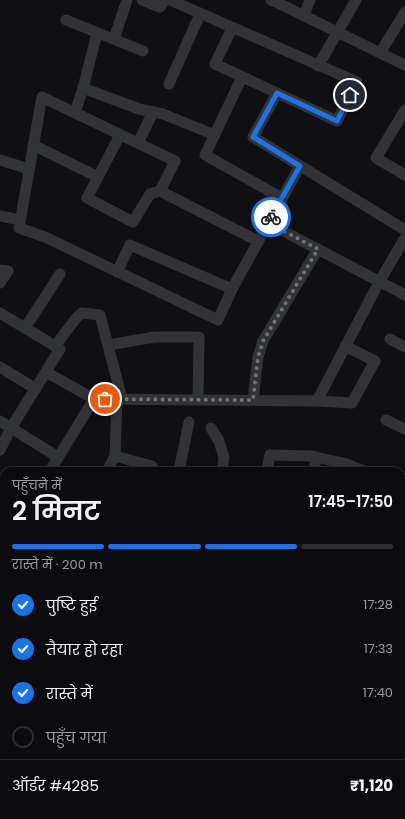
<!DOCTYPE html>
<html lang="hi">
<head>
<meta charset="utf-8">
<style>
  body { margin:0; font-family:Poppins,"Noto Sans Devanagari",sans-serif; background:#151517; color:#f1f3f6; height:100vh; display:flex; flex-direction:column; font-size:15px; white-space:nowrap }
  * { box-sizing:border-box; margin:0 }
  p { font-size:13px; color:#9a9b9e }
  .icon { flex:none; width:22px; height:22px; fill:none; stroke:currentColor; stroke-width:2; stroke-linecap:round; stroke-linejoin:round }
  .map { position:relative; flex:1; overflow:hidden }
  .side { position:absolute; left:0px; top:467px; width:405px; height:352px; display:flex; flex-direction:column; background:#0c0c0e; border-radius:12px 12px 0 0; box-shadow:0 2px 10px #0003,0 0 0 1px #2c2c2e }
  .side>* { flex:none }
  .pin { position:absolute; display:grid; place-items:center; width:34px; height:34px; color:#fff; margin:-17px; border:2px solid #fff; border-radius:50%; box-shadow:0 1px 4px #0007 }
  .courier { position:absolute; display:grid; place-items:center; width:40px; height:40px; margin:-20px; border:3px solid #1a73e8; border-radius:50%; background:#fff; color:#222; box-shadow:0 1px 5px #0007 }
  .overview em { font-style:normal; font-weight:600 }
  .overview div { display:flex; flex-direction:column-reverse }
  .overview { display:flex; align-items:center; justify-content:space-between; height:68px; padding:0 12px }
  h1 { font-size:26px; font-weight:600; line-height:30px }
  .bar { display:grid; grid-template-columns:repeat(4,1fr); gap:6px 4px; align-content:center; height:48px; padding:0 12px }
  .bar i { height:5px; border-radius:3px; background:#2c2c2e }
  .bar .active { background:#1a73e8 }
  .bar p { grid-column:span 4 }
  .line { display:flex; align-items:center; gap:10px; padding:0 12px; border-top:1px solid #2c2c2e }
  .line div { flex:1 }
  ol { padding:0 12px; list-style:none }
  li { display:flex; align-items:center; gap:12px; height:44px }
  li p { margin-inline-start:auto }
  li .icon { padding:4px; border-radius:50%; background:#1a73e8; color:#fff; stroke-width:4 }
  li:last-child { color:#9a9b9e }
  li i { width:22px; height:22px; border:2px solid #2c2c2e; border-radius:50% }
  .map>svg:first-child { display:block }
</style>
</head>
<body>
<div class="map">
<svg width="405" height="819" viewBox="0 0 405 819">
  <rect width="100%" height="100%" fill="#101012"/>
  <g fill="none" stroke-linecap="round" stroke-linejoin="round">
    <g stroke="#313337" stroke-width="11">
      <polyline points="142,0 160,7 165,0"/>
      <polyline points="170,0 357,82 337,121 215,64 232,28"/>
      <polyline points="271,0 282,5 405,65"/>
      <polyline points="304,15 310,0"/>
      <polyline points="66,20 143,51"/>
      <polyline points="114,39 127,0"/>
      <polyline points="380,53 405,12"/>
      <polyline points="318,66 356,0"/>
      <polyline points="242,77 205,155 282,198"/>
      <polyline points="169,84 200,14"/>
      <polyline points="83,88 139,109 163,114 215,135"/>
      <polyline points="277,93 253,137 405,230"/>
      <polyline points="405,110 376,158 405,175"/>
      <polyline points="75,113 83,88 97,33"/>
      <polyline points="120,135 87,198 133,222 150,194 160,191 258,241"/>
      <polyline points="138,143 153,112"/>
      <polyline points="33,145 98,177"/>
      <polyline points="0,160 29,169"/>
      <polyline points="160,191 175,161 42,97 19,228 45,237 218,320 232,289 300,166"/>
      <polyline points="0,216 20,220"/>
      <polyline points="268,223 405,295"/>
      <polyline points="0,270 8,271 0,283"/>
      <polyline points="117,272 130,245 232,289"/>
      <polyline points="0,313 60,349 11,428 0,450"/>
      <polyline points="25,328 60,274"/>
      <polyline points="390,339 405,347"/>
      <polyline points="108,345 155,337 199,337 198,400"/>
      <polyline points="55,346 77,317 82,313 100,315 122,399"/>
      <polyline points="0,367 36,389"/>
      <polyline points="46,372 94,399 317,401 352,403 375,361 345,346"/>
      <polyline points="253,400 258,357 263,341 318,249"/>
      <polyline points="317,401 379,282 405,238"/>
      <polyline points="386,420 405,429"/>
      <polyline points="0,421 58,457"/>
      <polyline points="211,428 219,441 224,458 222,471"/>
      <polyline points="115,456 152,466"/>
      <polyline points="50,471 94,399"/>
      <polyline points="107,471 115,456 117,399"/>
      <polyline points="179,471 189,422"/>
      <polyline points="267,471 270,455 311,456 347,464 364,471"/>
      <polyline points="314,471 316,457"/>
      <polyline points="401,488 405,489"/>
      <polyline points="0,563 4,564"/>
      <polyline points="401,580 405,580"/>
      <polyline points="0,602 4,588"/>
      <polyline points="401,652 405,654"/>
      <polyline points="401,711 405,712"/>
      <polyline points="216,815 219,819"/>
      <polyline points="236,815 239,819"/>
      <polyline points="361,815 370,819"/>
      <polyline points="401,815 405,808"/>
      <polyline points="133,816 141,815"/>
      <polyline points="1,819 4,808"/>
      <polyline points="42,819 43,815"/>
      <polyline points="81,819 84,815"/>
      <polyline points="347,819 351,815"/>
    </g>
  </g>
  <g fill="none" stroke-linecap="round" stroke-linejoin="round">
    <polyline stroke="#6e737a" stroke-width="4" stroke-dasharray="0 7.2" points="105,399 253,400 258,357 263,341 318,249 268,223 271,217"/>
    <polyline stroke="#1a73e8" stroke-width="5" points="271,217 300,166 253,137 277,93 337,121 350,95"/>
  </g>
</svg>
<div class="pin" style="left:105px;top:399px;background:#ea580c"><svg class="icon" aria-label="bag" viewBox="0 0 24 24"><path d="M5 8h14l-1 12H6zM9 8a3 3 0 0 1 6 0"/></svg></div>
<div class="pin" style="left:350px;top:95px;background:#1f2937"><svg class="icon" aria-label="home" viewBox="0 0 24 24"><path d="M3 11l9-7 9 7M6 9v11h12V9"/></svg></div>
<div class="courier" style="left:271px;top:217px"><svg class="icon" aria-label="bike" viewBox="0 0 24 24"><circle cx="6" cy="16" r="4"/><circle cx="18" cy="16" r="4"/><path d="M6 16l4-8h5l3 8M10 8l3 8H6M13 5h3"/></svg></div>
<section class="side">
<div class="overview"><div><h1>2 मिनट</h1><p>पहुँचने में</p></div><em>17:45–17:50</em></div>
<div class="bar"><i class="active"></i><i class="active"></i><i class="active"></i><i></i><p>रास्ते में · 200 m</p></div>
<ol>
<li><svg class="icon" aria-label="check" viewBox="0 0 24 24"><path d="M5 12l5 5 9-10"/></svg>पुष्टि हुई<p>17:28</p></li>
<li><svg class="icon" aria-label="check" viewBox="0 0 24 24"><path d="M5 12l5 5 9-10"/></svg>तैयार हो रहा<p>17:33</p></li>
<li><svg class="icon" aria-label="check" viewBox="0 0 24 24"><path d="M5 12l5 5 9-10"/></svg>रास्ते में<p>17:40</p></li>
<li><i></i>पहुँच गया</li>
</ol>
<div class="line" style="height:52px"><div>ऑर्डर #4285</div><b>₹1,120</b></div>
</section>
</div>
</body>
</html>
